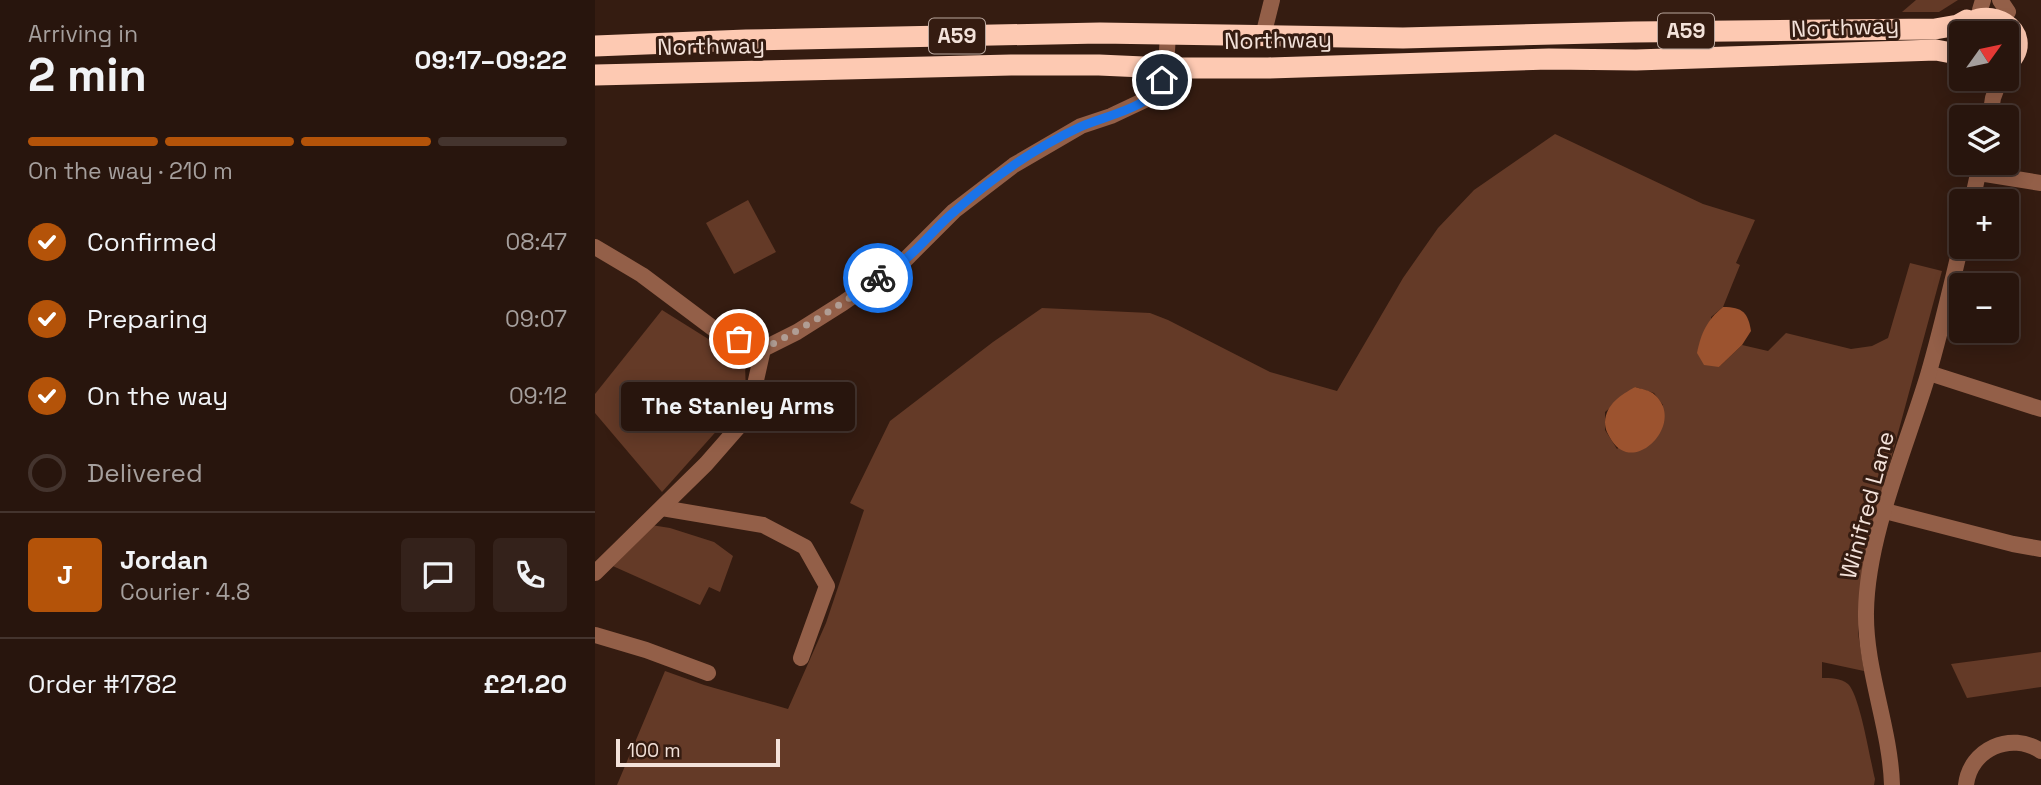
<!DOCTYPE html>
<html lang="en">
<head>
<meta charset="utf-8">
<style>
  body { margin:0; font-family:"Space Grotesk",sans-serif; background:#34221b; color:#f1f3f6; height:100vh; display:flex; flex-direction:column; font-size:26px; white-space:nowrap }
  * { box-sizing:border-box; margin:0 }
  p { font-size:23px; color:#a59f9d }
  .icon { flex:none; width:38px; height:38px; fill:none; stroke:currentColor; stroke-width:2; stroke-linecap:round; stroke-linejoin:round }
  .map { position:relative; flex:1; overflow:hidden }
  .side { display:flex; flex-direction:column; background:#28150d; width:595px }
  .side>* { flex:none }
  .needle { width:46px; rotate:57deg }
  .fabs { position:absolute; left:1354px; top:21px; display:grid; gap:14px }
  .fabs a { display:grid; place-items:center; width:70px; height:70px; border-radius:7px; background:#28150d; box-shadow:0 4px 18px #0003,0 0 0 2px #44342e; font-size:35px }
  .scale { position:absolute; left:21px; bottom:18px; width:164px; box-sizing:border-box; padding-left:7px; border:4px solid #f3e2da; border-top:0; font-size:19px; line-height:24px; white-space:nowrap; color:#f3e2da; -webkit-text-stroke:5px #351c11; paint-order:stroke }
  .pin { position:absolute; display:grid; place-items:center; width:60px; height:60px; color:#fff; margin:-30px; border:4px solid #fff; border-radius:50%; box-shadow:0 2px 7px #0007 }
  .courier { position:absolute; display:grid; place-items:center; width:70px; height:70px; margin:-35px; border:5px solid #1a73e8; border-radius:50%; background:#fff; color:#222; box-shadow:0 2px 9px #0007 }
  .bubble { position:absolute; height:49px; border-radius:7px; background:#28150d; box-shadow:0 4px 18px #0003,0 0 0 2px #44342e; font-size:23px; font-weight:700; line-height:49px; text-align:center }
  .overview em { font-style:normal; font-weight:700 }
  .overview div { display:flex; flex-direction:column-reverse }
  .overview { display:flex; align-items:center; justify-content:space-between; height:119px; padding:0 28px }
  h1 { font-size:46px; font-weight:700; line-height:52px }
  .bar { display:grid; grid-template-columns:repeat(4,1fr); gap:10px 7px; align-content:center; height:84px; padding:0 28px }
  .bar i { height:9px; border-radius:5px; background:#44342e }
  .bar .on { background:#b45309 }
  .bar p { grid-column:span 4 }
  .line { display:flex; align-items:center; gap:18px; padding:0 28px; border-top:2px solid #44342e }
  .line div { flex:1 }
  .round { display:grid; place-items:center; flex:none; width:74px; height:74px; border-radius:7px; background:#34221b }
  ol { padding:0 28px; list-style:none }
  li { display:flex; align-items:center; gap:21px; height:77px }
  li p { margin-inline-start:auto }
  li .icon { padding:7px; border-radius:50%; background:#b45309; color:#fff; stroke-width:4 }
  li:last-child { color:#a59f9d }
  li i { width:38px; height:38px; border:4px solid #44342e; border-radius:50% }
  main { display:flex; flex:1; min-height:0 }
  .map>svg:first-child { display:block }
</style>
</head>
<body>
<main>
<section class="side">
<div class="overview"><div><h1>2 min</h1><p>Arriving in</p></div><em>09:17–09:22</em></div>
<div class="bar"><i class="on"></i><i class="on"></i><i class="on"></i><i></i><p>On the way · 210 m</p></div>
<ol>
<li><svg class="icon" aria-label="check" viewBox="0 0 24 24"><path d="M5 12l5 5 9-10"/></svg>Confirmed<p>08:47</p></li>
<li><svg class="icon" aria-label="check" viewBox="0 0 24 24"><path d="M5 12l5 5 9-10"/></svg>Preparing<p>09:07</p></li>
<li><svg class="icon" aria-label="check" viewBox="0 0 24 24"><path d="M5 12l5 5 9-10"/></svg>On the way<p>09:12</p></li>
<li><i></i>Delivered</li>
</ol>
<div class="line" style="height:126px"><b class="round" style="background:#b45309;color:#fff">J</b><div><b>Jordan</b><p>Courier · 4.8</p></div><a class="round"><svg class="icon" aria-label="chat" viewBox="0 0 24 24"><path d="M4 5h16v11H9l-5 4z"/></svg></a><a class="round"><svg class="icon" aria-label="phone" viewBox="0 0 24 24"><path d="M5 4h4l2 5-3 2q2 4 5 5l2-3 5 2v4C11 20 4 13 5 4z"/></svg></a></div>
<div class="line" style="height:91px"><div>Order #1782</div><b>£21.20</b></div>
</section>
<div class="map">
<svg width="1446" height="785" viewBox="0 0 1446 785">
  <rect width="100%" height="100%" fill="#351c11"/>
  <g fill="#643a27" fill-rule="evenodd">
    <polygon points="1321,0 1363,0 1344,12 1307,12"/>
    <path d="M 960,134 L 1108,204 L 1160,220 L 1141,263 L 1145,265 L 1128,307 L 1116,317 L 1124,367 L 1147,345 L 1173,351 L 1191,333 L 1256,349 L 1277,346 L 1293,338 L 1315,263 L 1347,271 L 1281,514 L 1266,587 L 1263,633 L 1269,671 L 1227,662 L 1227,678 C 1235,678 1246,678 1253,684 C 1265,695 1275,760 1280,779 L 1279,785 L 22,785 L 70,671 L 109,685 L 193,709 L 231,623 L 269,510 L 255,503 L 295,421 L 398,342 L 447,308 L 555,313 L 573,320 L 675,372 L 742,391 L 808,278 L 843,228 L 879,190 ZM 1040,387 L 1059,393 L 1068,405 L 1022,449 L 1010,430 L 1010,412 Z"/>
    <polygon points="153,200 181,252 139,274 111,223"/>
    <polygon points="67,310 150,362 151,398 67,492 0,413 0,394"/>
    <polygon points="50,524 75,528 119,542 138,556 125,592 114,587 105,605 11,563"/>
    <polygon points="1446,652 1446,687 1372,698 1356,664"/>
  </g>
  <g fill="#9c532f">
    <path d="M 1128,307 C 1148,307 1153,313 1156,331 L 1147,345 L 1124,367 L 1109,365 L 1102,353 C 1106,333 1112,320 1128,307 Z"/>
    <path d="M 1040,387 C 1046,389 1055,390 1060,395 C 1091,423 1040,476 1017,441 C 1013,434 1010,430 1010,422 C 1011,404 1026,395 1040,387 Z"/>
  </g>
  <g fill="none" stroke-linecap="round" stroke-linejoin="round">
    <g stroke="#935f48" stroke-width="16">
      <polyline points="1405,0 1413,12"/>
      <polyline points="1385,10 1388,0"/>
      <polyline points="673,37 670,28 677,0"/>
      <polyline points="1395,117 1398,98 1405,79"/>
      <polyline points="1384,173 1446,183"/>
      <polyline points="1377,201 1385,165"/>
      <polyline points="0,247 47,275 119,329 168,349 202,332 248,303 311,259 359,211 419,165 486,126 516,116 552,99 565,87 571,68 573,34"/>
      <polyline points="1334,373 1446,409"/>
      <polyline points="67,508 168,525 210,547 232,586 206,658"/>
      <polyline points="1290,511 1418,544 1446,549"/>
      <polyline points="0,573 111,464 153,416 168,349"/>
      <polyline points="0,635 51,650 113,673"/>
      <path d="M 1297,785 C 1295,726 1270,670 1271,612 C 1272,536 1311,448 1333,375 C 1346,331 1356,286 1367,241"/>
      <path d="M 1371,785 C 1375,749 1416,731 1446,751"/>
    </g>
    <g stroke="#fdc9b2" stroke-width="21">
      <path d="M 1368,31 C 1386,0 1446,31 1412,64"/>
      <polyline points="0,46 151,40 505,33 808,38 1039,32 1340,29 1363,25 1372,20"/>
      <polyline points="0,75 416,65 504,65 571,68 673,68 954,59 1041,60 1341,50 1367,55"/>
    </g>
  </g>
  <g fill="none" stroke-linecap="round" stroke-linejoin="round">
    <path stroke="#b09d94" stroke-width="7" stroke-dasharray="0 12.6" d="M 144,339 L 168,349 C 209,328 246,305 283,278"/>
    <path stroke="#1a73e8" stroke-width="9" d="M 283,278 C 294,271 305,265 314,256 C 330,242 343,225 360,211 C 397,178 440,148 485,127 C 508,116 559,108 567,80"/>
  </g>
  <g text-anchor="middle" stroke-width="6" stroke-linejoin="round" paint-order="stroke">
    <g fill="#351c11" stroke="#baa79e" stroke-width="2">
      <rect x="1063" y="13.5" width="56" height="35" rx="5"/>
      <rect x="334" y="18.5" width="56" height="35" rx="5"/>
    </g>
    <g font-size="21" font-weight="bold" fill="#f3e2da">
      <text x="1091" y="38">A59</text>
      <text x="362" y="43">A59</text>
    </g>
    <g font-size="23" fill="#f3e2da" stroke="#351c11">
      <text transform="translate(1250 27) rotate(-2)" y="8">Northway</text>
      <text transform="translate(683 40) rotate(-1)" y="8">Northway</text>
      <text transform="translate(116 46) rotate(-1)" y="8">Northway</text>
      <text transform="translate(1272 505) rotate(-75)" y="8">Winifred Lane</text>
    </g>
  </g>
</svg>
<div class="fabs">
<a><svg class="needle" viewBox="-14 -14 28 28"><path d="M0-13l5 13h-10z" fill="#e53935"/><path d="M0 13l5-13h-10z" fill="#a59f9d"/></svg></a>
<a><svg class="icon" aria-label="layers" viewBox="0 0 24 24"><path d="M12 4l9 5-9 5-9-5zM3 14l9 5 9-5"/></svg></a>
<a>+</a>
<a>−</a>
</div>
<div class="scale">100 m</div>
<div class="pin" style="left:144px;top:339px;background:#ea580c"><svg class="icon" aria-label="bag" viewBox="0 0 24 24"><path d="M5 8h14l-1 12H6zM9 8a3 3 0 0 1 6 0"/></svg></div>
<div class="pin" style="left:567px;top:80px;background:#1f2937"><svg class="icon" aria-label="home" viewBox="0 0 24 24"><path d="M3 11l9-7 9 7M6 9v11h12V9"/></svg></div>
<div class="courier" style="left:283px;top:278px"><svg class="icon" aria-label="bike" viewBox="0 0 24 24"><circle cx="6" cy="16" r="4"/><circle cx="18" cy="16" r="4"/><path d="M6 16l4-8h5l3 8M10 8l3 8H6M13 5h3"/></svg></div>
<div class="bubble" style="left:26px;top:382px;width:234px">The Stanley Arms</div>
</div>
</main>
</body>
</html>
